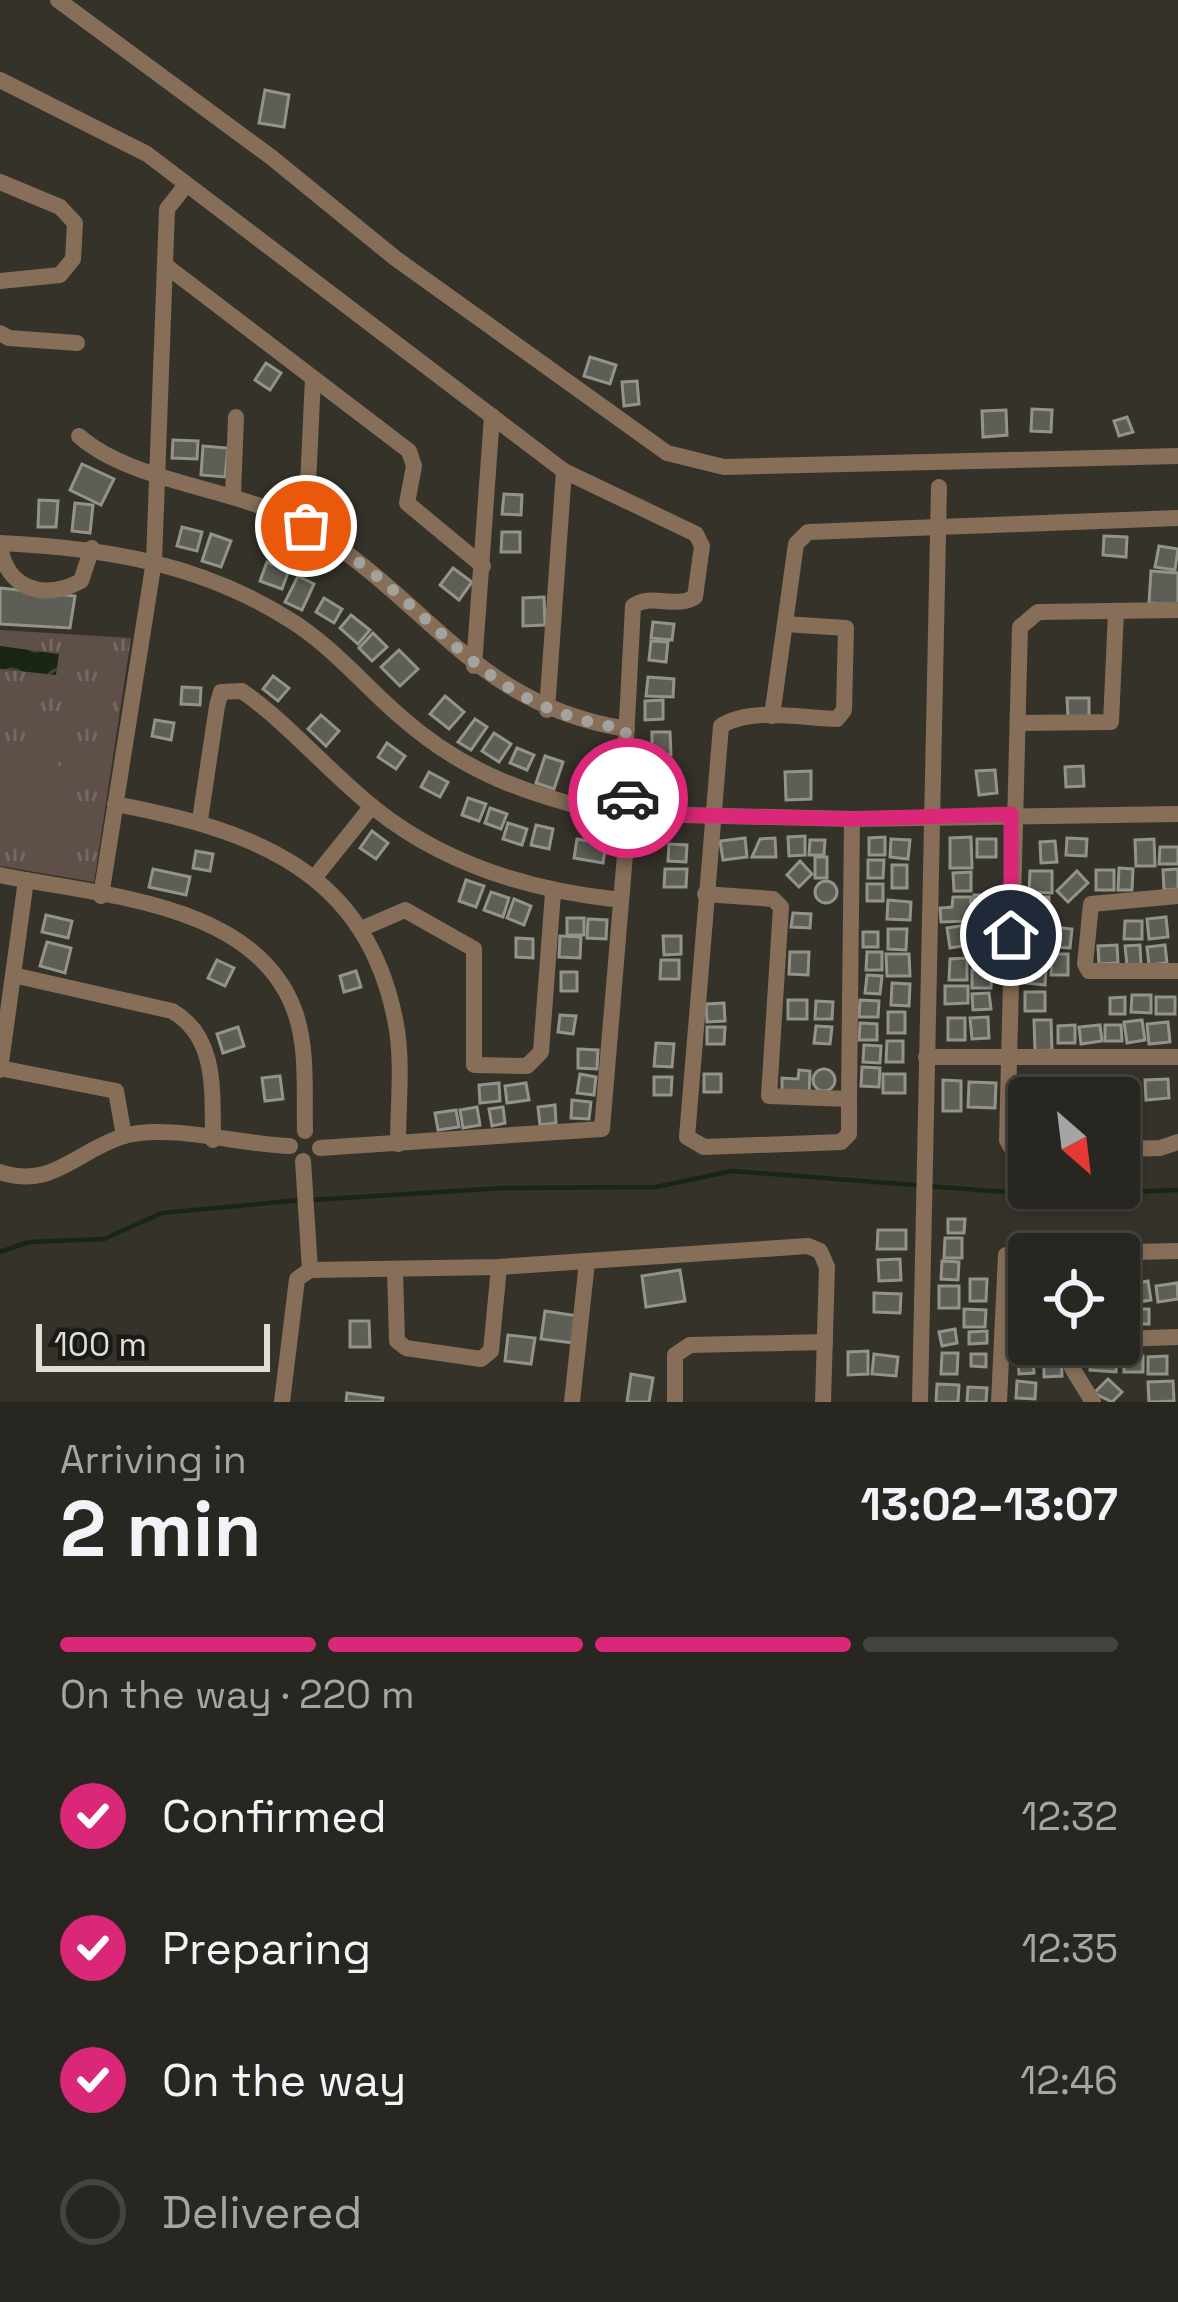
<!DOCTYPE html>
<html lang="en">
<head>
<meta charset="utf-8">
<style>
  body { margin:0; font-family:"Space Grotesk",sans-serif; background:#302e29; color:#f1f3f6; height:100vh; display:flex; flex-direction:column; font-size:45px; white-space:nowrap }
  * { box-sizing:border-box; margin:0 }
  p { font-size:39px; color:#a5a5a5 }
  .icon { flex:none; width:66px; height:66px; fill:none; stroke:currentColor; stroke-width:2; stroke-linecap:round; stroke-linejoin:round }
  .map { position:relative; height:1402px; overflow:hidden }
  .side { display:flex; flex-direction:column; background:#282620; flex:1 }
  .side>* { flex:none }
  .needle { width:78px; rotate:152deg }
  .tools { position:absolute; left:1008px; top:1077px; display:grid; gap:24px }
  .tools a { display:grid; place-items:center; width:132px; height:132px; border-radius:12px; background:#282620; box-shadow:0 3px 9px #0004,0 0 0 3px #44433e; font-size:60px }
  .scale { position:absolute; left:36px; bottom:30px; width:234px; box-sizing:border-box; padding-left:12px; border:6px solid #e0ded9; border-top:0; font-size:33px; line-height:42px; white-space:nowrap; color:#e0ded9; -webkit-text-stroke:9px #1b1a16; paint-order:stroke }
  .pin { position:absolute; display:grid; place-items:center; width:102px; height:102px; color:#fff; margin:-51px; border:6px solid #fff; border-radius:50%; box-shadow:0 3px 12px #0007 }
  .courier { position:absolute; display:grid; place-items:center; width:120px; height:120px; margin:-60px; border:9px solid #db2777; border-radius:50%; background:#fff; color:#222; box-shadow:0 3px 15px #0007 }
  .summary em { font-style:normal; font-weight:700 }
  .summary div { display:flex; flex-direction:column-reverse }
  .summary { display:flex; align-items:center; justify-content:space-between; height:204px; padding:0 60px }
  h1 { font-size:78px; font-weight:700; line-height:90px }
  .bar { display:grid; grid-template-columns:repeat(4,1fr); gap:18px 12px; align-content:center; height:144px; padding:0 60px }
  .bar i { height:15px; border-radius:9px; background:#44433e }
  .bar .current { background:#db2777 }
  .bar p { grid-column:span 4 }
  ol { padding:0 60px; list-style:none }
  li { display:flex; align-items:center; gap:36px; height:132px }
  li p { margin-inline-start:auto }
  li .icon { padding:12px; border-radius:50%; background:#db2777; color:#fff; stroke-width:4 }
  li:last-child { color:#a5a5a5 }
  li i { width:66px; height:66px; border:6px solid #44433e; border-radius:50% }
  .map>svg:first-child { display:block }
</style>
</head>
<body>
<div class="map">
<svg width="1178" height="1402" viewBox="0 0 1178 1402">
  <defs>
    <pattern id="park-tufts" width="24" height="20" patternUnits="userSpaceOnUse" patternTransform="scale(3)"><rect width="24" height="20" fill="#5f4f49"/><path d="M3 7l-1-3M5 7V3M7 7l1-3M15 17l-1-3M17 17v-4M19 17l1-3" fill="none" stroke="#766863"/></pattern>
    <pattern id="water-waves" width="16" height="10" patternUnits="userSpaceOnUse" patternTransform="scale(3)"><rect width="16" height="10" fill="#182612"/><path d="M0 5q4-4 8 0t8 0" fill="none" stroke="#394534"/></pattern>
  </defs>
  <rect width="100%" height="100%" fill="#35322a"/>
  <polygon fill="url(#park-tufts)" points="0,630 131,638 94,882 0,866"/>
  <polygon fill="#5f4f49" points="0,745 14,771 52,752 86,819 48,839 31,806 0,822"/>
  <polygon fill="url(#water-waves)" points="0,646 59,654 56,675 0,669"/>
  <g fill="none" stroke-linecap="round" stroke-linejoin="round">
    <g stroke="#182612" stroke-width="4.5">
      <polyline points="311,1200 503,1188 656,1187 732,1171 1043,1195 1178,1190"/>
      <polyline points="0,1252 29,1242 104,1239 162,1213 300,1200"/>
    </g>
  </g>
  <g fill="#5d5e55" stroke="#929389" stroke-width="3">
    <polygon points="265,90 289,95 284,127 259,123"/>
    <polygon points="590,357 616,365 610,384 584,376"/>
    <polygon points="266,363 281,373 270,390 255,380"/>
    <polygon points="637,381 639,404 624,406 622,382"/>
    <polygon points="1032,409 1052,410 1051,432 1031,431"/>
    <polygon points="1006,410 1007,435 983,437 982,411"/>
    <polygon points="1127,417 1133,432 1119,436 1114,421"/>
    <polygon points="173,440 198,441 197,459 172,458"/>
    <polygon points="203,446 228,448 225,477 201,475"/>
    <polygon points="82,464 114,479 101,505 70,490"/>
    <polygon points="504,494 522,495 521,515 502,514"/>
    <polygon points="39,500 58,501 56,527 38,527"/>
    <polygon points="75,503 93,505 90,533 72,531"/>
    <polygon points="182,527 202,532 197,551 177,546"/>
    <polygon points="502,532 520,532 520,552 501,552"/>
    <polygon points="211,534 231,541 221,567 202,561"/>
    <polygon points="1104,536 1127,537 1126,557 1103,555"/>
    <polygon points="1159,546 1178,549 1175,570 1155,567"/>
    <polygon points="267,562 289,570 282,589 260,581"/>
    <polygon points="453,568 472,582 459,600 440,585"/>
    <polygon points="1151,571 1178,573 1178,605 1149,603"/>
    <polygon points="298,576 314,584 302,610 285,602"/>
    <polygon points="0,588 75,596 70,628 0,624"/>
    <polygon points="544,597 545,625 523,626 523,598"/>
    <polygon points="324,598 342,609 334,623 316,612"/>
    <polygon points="351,615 370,630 358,644 340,628"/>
    <polygon points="653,622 674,624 672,640 651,638"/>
    <polygon points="373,633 387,647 372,661 359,648"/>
    <polygon points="651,641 668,642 666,662 649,660"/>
    <polygon points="399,650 418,669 400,686 381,667"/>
    <polygon points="273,676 289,688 278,701 263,689"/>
    <polygon points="648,677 674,679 673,697 646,696"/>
    <polygon points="182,687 201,688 200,705 181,704"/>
    <polygon points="445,696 464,712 449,729 430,714"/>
    <polygon points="1067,698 1089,698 1089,718 1068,718"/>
    <polygon points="663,700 663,719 645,720 645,701"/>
    <polygon points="321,715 339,731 326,746 308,729"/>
    <polygon points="475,719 487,727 471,750 458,742"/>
    <polygon points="155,720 174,723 171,740 152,736"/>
    <polygon points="652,732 670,732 671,755 652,755"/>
    <polygon points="494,733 511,744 499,762 482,751"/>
    <polygon points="387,743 405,756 396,769 378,757"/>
    <polygon points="517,748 534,755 527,770 510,763"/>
    <polygon points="545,756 563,762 554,789 536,783"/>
    <polygon points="1083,766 1084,786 1066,787 1065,767"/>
    <polygon points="995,770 997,793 979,795 976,771"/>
    <polygon points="578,771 599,772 598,797 576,796"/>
    <polygon points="811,771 811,799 786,800 785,772"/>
    <polygon points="429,772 448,782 440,797 421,787"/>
    <polygon points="468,798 486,804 479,821 462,815"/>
    <polygon points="490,808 507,814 501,829 485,823"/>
    <polygon points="508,823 527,829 522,845 503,839"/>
    <polygon points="536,825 553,829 549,849 531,845"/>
    <polygon points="372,831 388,843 376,859 360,848"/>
    <polygon points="805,836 805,855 789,856 788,837"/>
    <polygon points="885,837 885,855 869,855 869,838"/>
    <polygon points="971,837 972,868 950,868 950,838"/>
    <polygon points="745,838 747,857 723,860 720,841"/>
    <polygon points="775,838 776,857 752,857 760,839"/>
    <polygon points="1067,838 1087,839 1086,856 1066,855"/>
    <polygon points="577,839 606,844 603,863 574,858"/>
    <polygon points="891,839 910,840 908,859 890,857"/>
    <rect x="977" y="839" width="19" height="18"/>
    <polygon points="1154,839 1155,866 1136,866 1135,840"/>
    <polygon points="810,840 825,840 824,855 809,855"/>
    <polygon points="1055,841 1057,862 1041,863 1040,842"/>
    <polygon points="669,844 687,845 686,862 668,861"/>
    <polygon points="1160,847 1178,847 1178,864 1159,864"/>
    <polygon points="196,851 213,854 210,871 193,868"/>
    <rect x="815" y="857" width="12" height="21"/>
    <polygon points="868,860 884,860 883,878 868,878"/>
    <polygon points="800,861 812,874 799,887 787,875"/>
    <rect x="892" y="865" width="15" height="23"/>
    <polygon points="1119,868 1133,869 1132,890 1118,890"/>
    <polygon points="153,869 190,877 186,895 149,887"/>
    <polygon points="665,869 687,869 686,887 664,887"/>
    <polygon points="1178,869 1178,889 1164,890 1163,870"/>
    <rect x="1096" y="870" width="18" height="20"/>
    <polygon points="1030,871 1052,871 1052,893 1029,892"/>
    <polygon points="1077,871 1088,883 1068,902 1057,891"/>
    <polygon points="971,872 971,891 954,891 953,873"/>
    <polygon points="466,880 484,886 476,907 459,901"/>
    <circle cx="826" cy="892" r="11"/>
    <rect x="867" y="884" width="16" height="17"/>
    <polygon points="491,892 509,898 503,917 484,910"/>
    <polygon points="974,895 993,895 994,921 974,922"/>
    <polygon points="953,897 971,897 970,921 941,922 940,908 952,907"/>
    <rect x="1033" y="897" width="16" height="19"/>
    <polygon points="514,899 531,906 524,925 507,918"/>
    <polygon points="888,900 911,902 910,920 887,919"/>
    <polygon points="793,913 811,914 810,928 791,927"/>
    <polygon points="46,915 72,921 68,938 42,932"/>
    <polygon points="1166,917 1168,937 1149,939 1147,919"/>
    <rect x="567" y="918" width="17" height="17"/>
    <polygon points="588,919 607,920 606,939 587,938"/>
    <polygon points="1125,921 1142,921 1142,939 1124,939"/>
    <polygon points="1030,922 1048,923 1047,939 1029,938"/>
    <polygon points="966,925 968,945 950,948 947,928"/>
    <polygon points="980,925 997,925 997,941 979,941"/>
    <polygon points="1054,927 1072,929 1070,948 1053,947"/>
    <polygon points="888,929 907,929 906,950 888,949"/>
    <rect x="863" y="932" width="15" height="15"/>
    <polygon points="560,936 581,937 580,958 559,957"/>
    <polygon points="663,936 681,936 681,954 664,955"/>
    <polygon points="516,938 533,939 533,958 516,957"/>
    <polygon points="47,942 71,948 65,973 40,966"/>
    <polygon points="1026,944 1043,945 1042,961 1025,960"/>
    <polygon points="1117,945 1118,963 1099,964 1098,946"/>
    <polygon points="1140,945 1141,965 1127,965 1125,946"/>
    <polygon points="1165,945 1167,963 1149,965 1147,947"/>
    <polygon points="978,948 995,948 994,965 977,965"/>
    <polygon points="790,952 809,952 808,975 789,974"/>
    <polygon points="867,952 882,952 882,970 866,970"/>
    <polygon points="886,954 909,954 910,976 887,976"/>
    <polygon points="1052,954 1068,954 1068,975 1051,975"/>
    <polygon points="967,958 967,980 949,980 950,959"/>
    <polygon points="217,960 234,968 225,986 208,978"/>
    <polygon points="661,960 679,960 679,979 660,979"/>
    <polygon points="1027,968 1046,969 1045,985 1026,983"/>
    <polygon points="972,970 992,970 991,988 972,988"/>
    <polygon points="356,971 361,987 344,992 340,976"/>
    <rect x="561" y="972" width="16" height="19"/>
    <polygon points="867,975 882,976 880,994 865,993"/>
    <polygon points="892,983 910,984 909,1006 891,1005"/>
    <polygon points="945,986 968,986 968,1003 945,1004"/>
    <rect x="1025" y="992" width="20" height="19"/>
    <polygon points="989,993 991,1009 973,1010 972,994"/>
    <polygon points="1132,995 1151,995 1151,1013 1131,1012"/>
    <polygon points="1125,997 1125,1014 1110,1014 1110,998"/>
    <rect x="1156" y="997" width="19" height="17"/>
    <rect x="788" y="1000" width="19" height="19"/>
    <polygon points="860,1000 879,1001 878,1017 859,1017"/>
    <polygon points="816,1001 833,1002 832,1019 815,1019"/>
    <polygon points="724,1003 725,1021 707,1022 706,1004"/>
    <rect x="888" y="1012" width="17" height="21"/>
    <polygon points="560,1015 576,1016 573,1034 558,1032"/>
    <polygon points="988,1017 989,1038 972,1039 970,1018"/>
    <rect x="948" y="1018" width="17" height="22"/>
    <polygon points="1034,1020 1051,1020 1052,1050 1035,1051"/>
    <polygon points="1142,1020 1145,1040 1127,1043 1124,1022"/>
    <polygon points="1168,1022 1170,1042 1149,1044 1147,1024"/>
    <polygon points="860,1023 877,1024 877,1040 859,1040"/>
    <polygon points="1075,1025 1075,1043 1058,1043 1058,1026"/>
    <polygon points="1100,1025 1102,1041 1081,1044 1079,1027"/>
    <polygon points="1105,1025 1121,1025 1122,1041 1105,1041"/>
    <polygon points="816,1026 832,1027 830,1044 814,1043"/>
    <polygon points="238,1027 244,1046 223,1053 217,1034"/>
    <polygon points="707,1027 725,1027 724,1044 707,1044"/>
    <polygon points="887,1041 903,1041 903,1062 886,1062"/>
    <polygon points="656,1043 674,1044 672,1067 654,1066"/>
    <polygon points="864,1045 881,1046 880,1063 863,1062"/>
    <polygon points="578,1049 598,1050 597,1069 578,1068"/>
    <polygon points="862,1067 880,1068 879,1087 861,1086"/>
    <circle cx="824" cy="1080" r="11"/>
    <polygon points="799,1070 810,1071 809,1094 782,1094 782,1078 798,1079"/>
    <polygon points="580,1074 596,1077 594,1095 577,1093"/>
    <rect x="704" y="1074" width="17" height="18"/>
    <rect x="883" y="1074" width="22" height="19"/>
    <polygon points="280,1076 283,1099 265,1101 262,1078"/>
    <polygon points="654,1077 672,1077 671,1095 654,1095"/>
    <polygon points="1030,1077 1047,1078 1047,1098 1030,1098"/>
    <polygon points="1168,1079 1169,1098 1146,1100 1145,1080"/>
    <polygon points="943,1080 961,1081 961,1111 943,1111"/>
    <polygon points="1120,1080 1123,1101 1101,1098 1099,1082"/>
    <polygon points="969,1082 996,1083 995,1108 968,1107"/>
    <polygon points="1060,1082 1081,1082 1080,1098 1059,1098"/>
    <polygon points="499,1083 500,1101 480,1103 479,1085"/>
    <polygon points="526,1083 529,1100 507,1103 505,1086"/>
    <polygon points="572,1100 591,1102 589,1119 571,1118"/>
    <polygon points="555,1105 556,1123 540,1125 538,1107"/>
    <polygon points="477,1107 480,1125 463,1128 460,1110"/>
    <polygon points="503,1107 505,1123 492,1126 489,1109"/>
    <polygon points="456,1110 459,1127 438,1130 435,1113"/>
    <polygon points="948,1219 965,1219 964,1233 948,1233"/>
    <polygon points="878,1230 906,1230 906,1249 877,1249"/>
    <polygon points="945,1238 962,1238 962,1258 944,1258"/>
    <polygon points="900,1259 901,1280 879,1281 878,1260"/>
    <polygon points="942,1261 959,1262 958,1280 941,1279"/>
    <polygon points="680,1270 685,1301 646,1307 642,1276"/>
    <polygon points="970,1279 987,1279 986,1301 970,1301"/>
    <polygon points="1148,1281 1151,1300 1134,1303 1131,1284"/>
    <polygon points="1177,1283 1178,1299 1158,1302 1156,1286"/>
    <rect x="939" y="1286" width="20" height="22"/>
    <polygon points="1029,1289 1029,1310 1018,1311 1016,1291"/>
    <polygon points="874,1293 901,1294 900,1313 874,1312"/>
    <polygon points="964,1309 986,1310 985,1327 964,1327"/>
    <rect x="1131" y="1309" width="18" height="15"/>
    <polygon points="545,1311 578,1316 574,1343 541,1339"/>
    <polygon points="1029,1315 1029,1333 1019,1334 1017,1316"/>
    <polygon points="350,1321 369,1321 370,1347 350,1347"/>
    <polygon points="955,1329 957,1343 942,1346 939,1332"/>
    <polygon points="987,1331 987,1343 969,1344 969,1332"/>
    <polygon points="508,1335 535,1338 531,1364 505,1361"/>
    <polygon points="1029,1341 1036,1355 1017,1356 1016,1342"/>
    <polygon points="1091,1349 1117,1351 1116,1372 1090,1370"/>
    <polygon points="868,1351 868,1374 848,1375 848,1352"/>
    <polygon points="942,1353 958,1353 957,1374 941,1374"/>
    <polygon points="1061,1353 1062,1376 1044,1377 1044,1354"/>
    <polygon points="874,1354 898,1357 896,1376 872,1374"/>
    <polygon points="971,1354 986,1354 986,1367 971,1366"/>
    <rect x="1124" y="1356" width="19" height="16"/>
    <polygon points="1167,1356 1167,1374 1148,1374 1148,1357"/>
    <polygon points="1033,1359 1034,1373 1019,1374 1018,1361"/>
    <polygon points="631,1374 653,1378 649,1402 627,1402"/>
    <polygon points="1108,1379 1122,1392 1112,1402 1094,1393"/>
    <polygon points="1017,1381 1036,1383 1035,1399 1016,1398"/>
    <polygon points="1173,1381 1174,1401 1149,1402 1148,1382"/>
    <polygon points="937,1384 959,1385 958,1402 936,1402"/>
    <polygon points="968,1387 987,1388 986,1402 967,1402"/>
    <polygon points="347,1393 383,1398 382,1402 346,1402"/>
  </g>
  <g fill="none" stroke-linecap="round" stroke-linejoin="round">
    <g stroke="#866e58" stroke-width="16">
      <polyline points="58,0 271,157 395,258 667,453 724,467 1178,456"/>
      <path d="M 0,80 L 147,154 L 564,471 L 696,534 L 702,546 L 695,597 C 676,609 651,593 633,606 L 623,797"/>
      <polyline points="0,182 60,207 75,223 73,259 60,275 0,281"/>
      <polyline points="165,265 409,451 414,466 407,503 483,566"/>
      <polyline points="0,333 9,338 77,343"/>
      <path d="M 79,436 C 133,484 239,487 307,527 C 429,599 473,705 627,729"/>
      <polyline points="233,495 236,417"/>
      <polyline points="306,526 313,378"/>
      <path d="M 0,543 C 104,548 200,563 290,620 C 332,646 364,685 401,717 C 463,772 528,795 607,813"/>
      <path d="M 0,545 C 6,589 43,601 81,581 L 92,548"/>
      <path d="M 785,624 L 846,628 L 844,710 L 837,719 C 803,718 751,707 721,726 L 687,1137 L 704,1147 L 841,1142 L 849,1134 L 849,1099"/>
      <polyline points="474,666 492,416"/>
      <polyline points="547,710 564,471"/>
      <polyline points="772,716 796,544 808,532 1178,518"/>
      <polyline points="1019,723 1111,722 1116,612"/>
      <path d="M 115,804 C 253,830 367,870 396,1024 C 403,1062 398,1105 398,1144"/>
      <polyline points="642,814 852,819 1178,814"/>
      <path d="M 200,820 L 217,706 L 221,692 L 242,691 C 290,725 328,771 374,808 C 445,865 532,891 621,900"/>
      <path d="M 0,875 C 99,896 256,901 295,1012 C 308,1049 304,1092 305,1131"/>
      <polyline points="315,877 372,806"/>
      <polyline points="705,894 773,899 781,907 769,1096 849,1099 852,819"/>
      <polyline points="101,896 154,561 167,209 186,185"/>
      <polyline points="1178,896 1091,904 1085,964 1089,971 1178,971"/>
      <polyline points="361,929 405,910 474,949 474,1065 527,1066 541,1052 553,893"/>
      <path d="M 13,975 L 172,1011 C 218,1037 212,1093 213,1140"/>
      <polyline points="926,1057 1178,1057"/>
      <polyline points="0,1068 116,1091 124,1136"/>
      <polyline points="0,1070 26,880"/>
      <polyline points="320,1148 602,1129 627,831 642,814 633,799 623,797 607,813 610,824 627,831"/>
      <polyline points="1119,1149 1160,1148 1178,1142"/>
      <polyline points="1029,1150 1011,1147 1007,1140 1020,627 1038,612 1178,610"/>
      <polyline points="303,1161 310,1270"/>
      <path d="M 0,1172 C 52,1189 74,1153 121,1137 C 164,1122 242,1145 290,1146"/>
      <polyline points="395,1270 397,1341 406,1348 481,1359 491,1351 499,1267"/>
      <polyline points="1119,1339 1178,1337"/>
      <polyline points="1085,1344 1076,1351 1072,1368 1093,1402"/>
      <polyline points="282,1402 297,1279 310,1270 499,1267 808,1246 820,1251 827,1267 823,1402"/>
      <polyline points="572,1402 587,1262"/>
      <polyline points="675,1402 675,1355 690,1345 825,1342"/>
      <polyline points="920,1402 939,487"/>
      <polyline points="999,1402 1006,1255 1178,1251"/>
    </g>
  </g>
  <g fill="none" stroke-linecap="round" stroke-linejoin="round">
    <path stroke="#a4a29c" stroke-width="12" stroke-dasharray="0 21.6" d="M 306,526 C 326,541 348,554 368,569 C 462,644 497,710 626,729 L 623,797 L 628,798"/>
    <polyline stroke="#db2777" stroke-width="15" points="628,798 642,814 852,819 1011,814 1011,935"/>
  </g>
</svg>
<div class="tools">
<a><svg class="needle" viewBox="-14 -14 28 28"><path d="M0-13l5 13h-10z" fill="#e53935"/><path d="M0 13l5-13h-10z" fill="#a5a5a5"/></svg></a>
<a><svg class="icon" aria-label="locate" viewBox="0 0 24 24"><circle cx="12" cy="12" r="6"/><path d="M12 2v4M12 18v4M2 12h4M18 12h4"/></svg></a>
</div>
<div class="scale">100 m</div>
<div class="pin" style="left:306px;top:526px;background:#ea580c"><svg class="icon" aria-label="bag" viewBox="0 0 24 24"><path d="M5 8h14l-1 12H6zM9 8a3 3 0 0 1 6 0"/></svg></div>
<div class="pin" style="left:1011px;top:935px;background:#1f2937"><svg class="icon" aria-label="home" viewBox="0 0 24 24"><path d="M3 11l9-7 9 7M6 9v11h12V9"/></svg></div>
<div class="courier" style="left:628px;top:798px"><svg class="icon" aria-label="car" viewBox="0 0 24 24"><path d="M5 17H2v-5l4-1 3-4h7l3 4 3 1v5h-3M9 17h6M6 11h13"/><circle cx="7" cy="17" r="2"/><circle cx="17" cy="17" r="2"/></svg></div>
</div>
<section class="side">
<div class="summary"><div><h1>2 min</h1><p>Arriving in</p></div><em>13:02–13:07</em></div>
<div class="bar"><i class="current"></i><i class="current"></i><i class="current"></i><i></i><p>On the way · 220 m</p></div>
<ol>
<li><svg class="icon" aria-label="check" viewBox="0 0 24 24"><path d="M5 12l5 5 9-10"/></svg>Confirmed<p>12:32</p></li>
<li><svg class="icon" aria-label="check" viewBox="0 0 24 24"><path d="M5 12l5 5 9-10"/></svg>Preparing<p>12:35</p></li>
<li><svg class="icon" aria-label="check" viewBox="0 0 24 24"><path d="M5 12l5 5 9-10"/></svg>On the way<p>12:46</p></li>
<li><i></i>Delivered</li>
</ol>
</section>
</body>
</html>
